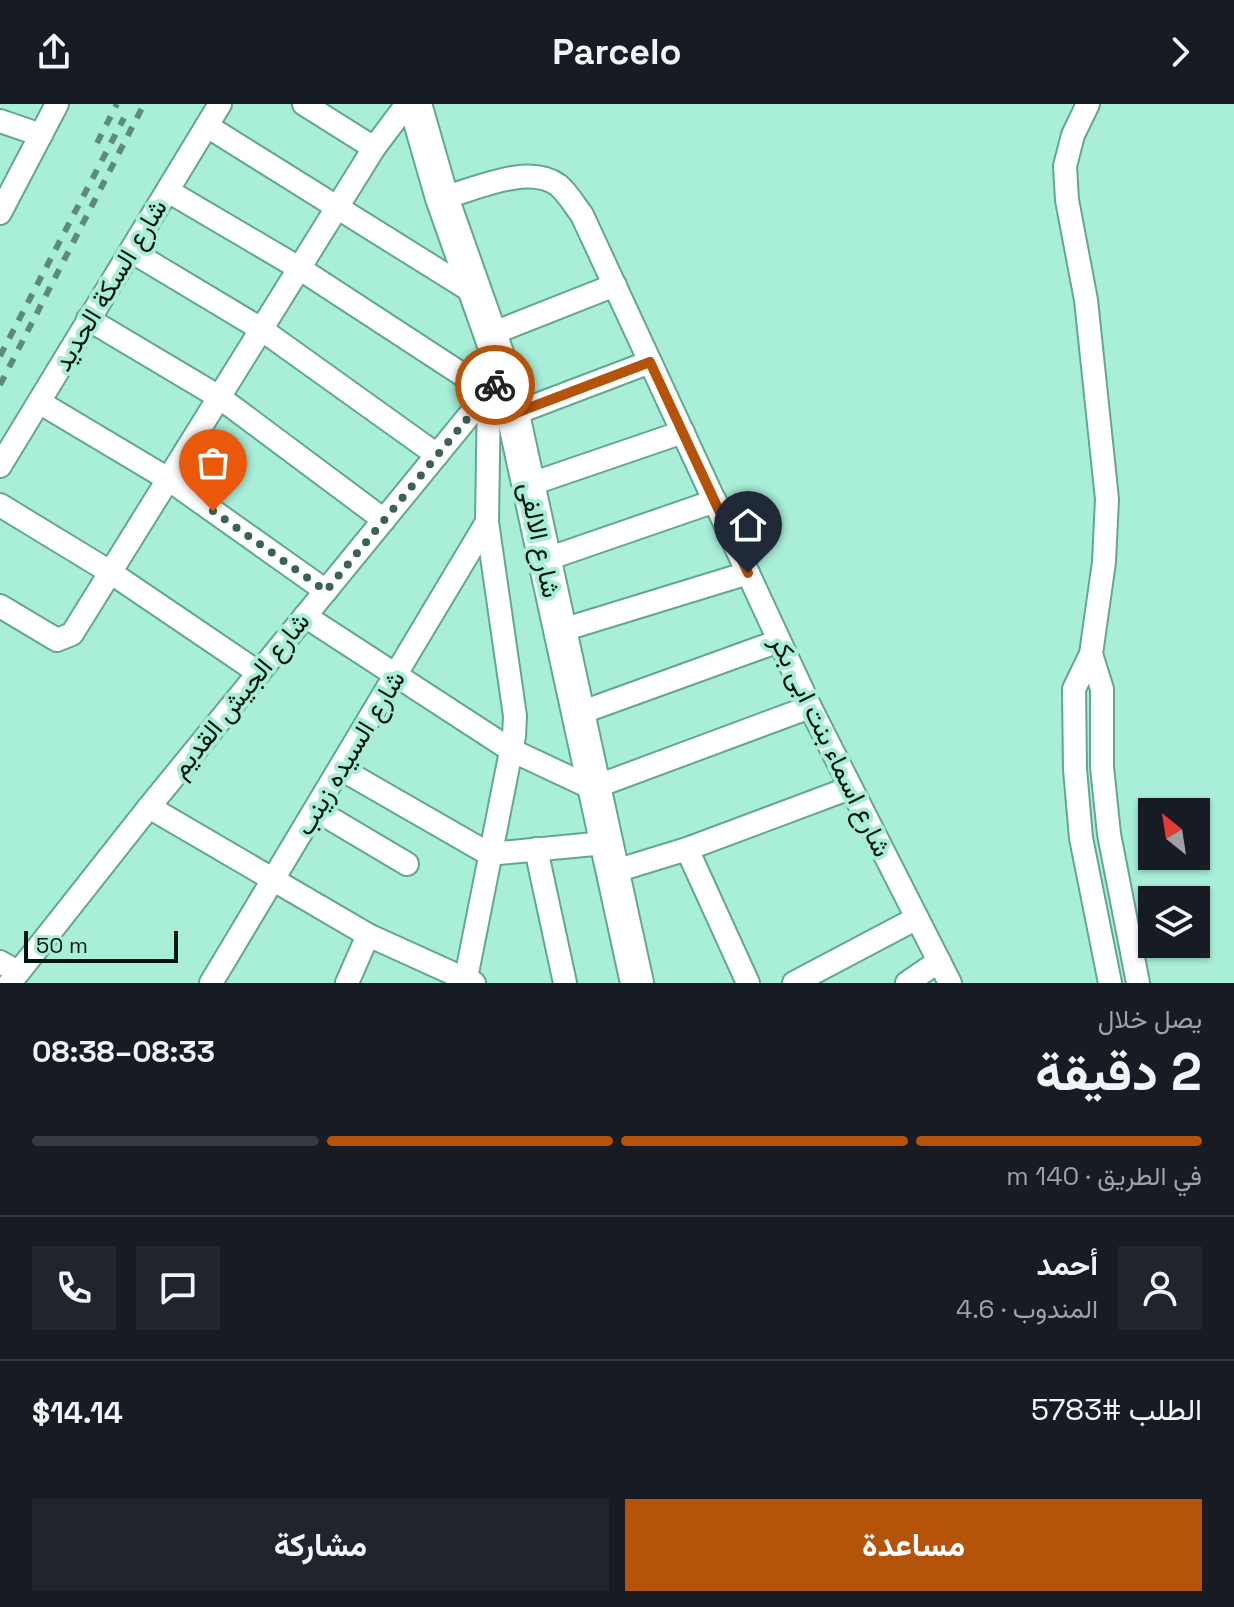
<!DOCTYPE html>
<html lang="ar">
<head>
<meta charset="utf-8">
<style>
  body { margin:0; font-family:"Space Grotesk",Vazirmatn,sans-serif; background:#20242c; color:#f1f3f6; direction:rtl; height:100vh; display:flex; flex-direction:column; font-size:30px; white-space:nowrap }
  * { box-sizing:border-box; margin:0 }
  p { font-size:26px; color:#9ea1a6 }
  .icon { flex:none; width:44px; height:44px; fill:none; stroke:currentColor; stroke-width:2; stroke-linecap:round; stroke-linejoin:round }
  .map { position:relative; height:879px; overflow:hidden; direction:ltr }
  .sheet { display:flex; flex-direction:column; background:#171b24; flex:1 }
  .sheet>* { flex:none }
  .needle { width:52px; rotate:330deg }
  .controls { position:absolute; left:1138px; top:694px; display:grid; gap:16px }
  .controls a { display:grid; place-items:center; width:72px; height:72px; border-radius:0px; background:#171b24; box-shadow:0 2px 6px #0004; font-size:40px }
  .scale { position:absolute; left:24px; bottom:20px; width:154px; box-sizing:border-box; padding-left:8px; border:4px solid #00160f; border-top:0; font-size:22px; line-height:28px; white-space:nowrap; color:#00160f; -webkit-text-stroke:6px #a9eed8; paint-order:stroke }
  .pin { position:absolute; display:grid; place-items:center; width:68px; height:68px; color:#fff; margin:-82px -34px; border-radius:50% 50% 50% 0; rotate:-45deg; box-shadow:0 0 8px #0007 }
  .pin .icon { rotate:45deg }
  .courier { position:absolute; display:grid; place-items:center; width:80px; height:80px; margin:-40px; border:6px solid #b45309; border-radius:50%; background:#fff; color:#222; box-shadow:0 2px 10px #0007 }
  .head em { font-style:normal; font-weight:700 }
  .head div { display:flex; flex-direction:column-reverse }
  .head { display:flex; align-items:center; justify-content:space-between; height:136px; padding:0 32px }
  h1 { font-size:52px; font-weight:700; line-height:60px }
  .bar { display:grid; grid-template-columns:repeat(4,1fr); gap:12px 8px; align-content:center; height:96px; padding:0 32px }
  .bar i { height:10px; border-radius:6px; background:#363941 }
  .bar .current { background:#b45309 }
  .bar p { grid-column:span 4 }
  .line { display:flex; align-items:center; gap:20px; padding:0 32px; border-top:2px solid #363941 }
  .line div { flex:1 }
  .round { display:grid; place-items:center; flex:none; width:84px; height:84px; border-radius:0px; background:#20242c }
  .action { display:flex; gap:16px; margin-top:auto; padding:16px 32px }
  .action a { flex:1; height:92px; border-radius:0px; background:#b45309; color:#fff; font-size:32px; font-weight:700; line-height:92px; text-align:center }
  .action a+a { background:#20242c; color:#f1f3f6 }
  header { display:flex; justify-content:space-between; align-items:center; height:104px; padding:0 32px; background:#171b24; font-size:36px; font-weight:700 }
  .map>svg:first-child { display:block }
</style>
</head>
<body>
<header><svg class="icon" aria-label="forward" viewBox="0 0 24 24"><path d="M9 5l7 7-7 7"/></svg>Parcelo<svg class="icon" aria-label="share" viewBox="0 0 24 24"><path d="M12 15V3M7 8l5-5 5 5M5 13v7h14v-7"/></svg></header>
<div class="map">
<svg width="1234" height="879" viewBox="0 0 1234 879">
  <rect width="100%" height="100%" fill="#a9eed8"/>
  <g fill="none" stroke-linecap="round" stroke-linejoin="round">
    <g stroke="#63a792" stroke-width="26">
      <g id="street">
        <polyline points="304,0 374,44"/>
        <polyline points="1088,0 1073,31 1065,62 1067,96 1086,196 1107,395 1104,458 1091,550 1074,585 1075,665 1081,734 1110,879"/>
        <polyline points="0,17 41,31"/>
        <polyline points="207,22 476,190"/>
        <polyline points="168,87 299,164 489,288 487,418 515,612 514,632 465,879"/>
        <path d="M 442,94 C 474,86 528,59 558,81 C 567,88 575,102 582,111 L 810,603 L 950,879"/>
        <polyline points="0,109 57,0"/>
        <polyline points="131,147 261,225 437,351"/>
        <polyline points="88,215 219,293 384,416"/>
        <polyline points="491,230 615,181"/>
        <polyline points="39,298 168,375 326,487"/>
        <polyline points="513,310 650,258"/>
        <polyline points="0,362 220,0"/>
        <polyline points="528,381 683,328"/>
        <polyline points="0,401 110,468 259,569"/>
        <polyline points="544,456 715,397"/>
        <polyline points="0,502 57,536 72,530 374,44 407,0"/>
        <polyline points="305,512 511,646 592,684 810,603"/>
        <polyline points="559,527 748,469"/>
        <polyline points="1091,550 1102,585 1102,663 1109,730 1138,879"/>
        <polyline points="577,610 779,537"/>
        <polyline points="341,665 489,750 605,739"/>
        <polyline points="149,703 368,831 474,879"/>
        <polyline points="316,706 407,760"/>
        <polyline points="536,745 565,879"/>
        <polyline points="687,745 748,879"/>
        <polyline points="612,768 687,745 850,684"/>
        <polyline points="0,858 18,868"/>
        <polyline points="10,879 149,703 490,286"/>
        <polyline points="211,879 487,418"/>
        <polyline points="347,879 368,831"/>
        <polyline points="794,879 917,814"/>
        <polyline points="907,879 939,857"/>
      </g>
    </g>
    <g stroke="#63a792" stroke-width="36">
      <polyline id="secondary" points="415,0 442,94 504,269 637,879"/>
    </g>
    <use href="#street" stroke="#fff" stroke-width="22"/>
    <use href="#secondary" stroke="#fff" stroke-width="32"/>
    <g stroke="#5c8b7c" stroke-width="6" stroke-dasharray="10 10" stroke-linecap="butt">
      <polyline points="97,39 117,0"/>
      <polyline points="0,252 124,14"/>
      <polyline points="0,281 144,0"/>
    </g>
  </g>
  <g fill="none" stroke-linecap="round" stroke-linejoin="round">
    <polyline stroke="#3b6255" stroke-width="8" stroke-dasharray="0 14.4" points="213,407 326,487 495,281"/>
    <polyline stroke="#b45309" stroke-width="10" points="495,281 504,269 513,310 650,258 748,469"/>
  </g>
  <g text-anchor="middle" stroke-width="8" stroke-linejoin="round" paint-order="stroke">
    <g font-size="26" fill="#00160f" stroke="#a9eed8">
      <text transform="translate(110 181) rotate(-59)" y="9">شارع السكة الحديد</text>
      <text transform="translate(540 436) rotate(78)" y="9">شارع الالفى</text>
      <text transform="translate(240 591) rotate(-51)" y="9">شارع الجيش القديم</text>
      <text transform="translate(831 642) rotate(64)" y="9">شارع اسماء بنت ابى بكر</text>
      <text transform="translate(350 649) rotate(-59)" y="9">شارع السيده زينب</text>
    </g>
  </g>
</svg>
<div class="controls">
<a><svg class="needle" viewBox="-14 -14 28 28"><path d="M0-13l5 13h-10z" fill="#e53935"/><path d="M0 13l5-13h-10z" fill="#9ea1a6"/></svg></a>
<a><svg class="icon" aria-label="layers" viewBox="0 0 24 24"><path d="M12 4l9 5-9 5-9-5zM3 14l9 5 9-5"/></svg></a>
</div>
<div class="scale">50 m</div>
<div class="pin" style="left:213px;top:407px;background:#ea580c"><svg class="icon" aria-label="bag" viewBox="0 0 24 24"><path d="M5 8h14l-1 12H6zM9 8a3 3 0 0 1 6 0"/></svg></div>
<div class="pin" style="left:748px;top:469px;background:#1f2937"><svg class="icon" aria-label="home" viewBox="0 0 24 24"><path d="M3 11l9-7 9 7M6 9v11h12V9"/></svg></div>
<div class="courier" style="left:495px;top:281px"><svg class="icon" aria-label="bike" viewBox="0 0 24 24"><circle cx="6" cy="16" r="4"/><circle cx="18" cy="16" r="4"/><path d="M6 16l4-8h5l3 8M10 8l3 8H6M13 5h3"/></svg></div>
</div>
<section class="sheet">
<div class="head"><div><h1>2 دقيقة</h1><p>يصل خلال</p></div><em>08:33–08:38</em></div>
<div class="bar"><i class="current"></i><i class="current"></i><i class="current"></i><i></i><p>في الطريق · 140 m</p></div>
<div class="line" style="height:144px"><a class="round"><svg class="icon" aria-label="person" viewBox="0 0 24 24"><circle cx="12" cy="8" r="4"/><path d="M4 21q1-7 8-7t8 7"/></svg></a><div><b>أحمد</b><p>المندوب · 4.6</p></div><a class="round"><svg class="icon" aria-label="chat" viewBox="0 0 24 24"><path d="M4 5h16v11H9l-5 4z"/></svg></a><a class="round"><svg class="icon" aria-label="phone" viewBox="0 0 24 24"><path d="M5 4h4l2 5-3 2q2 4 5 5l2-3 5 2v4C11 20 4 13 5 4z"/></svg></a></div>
<div class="line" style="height:104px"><div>الطلب #5783</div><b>$14.14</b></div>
<div class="action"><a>مساعدة</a><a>مشاركة</a></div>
</section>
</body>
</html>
